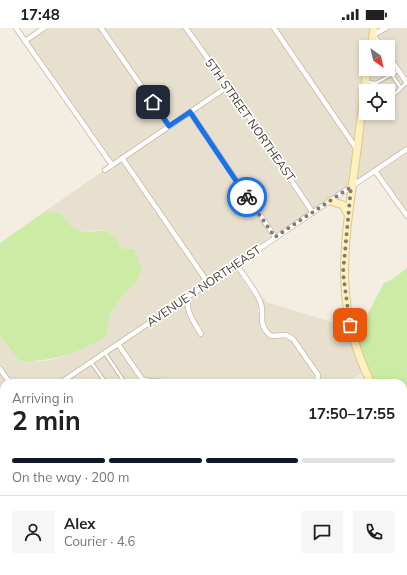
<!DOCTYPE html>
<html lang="en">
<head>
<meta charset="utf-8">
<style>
  body { margin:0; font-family:Mulish,sans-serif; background:#f6f6f6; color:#202124; height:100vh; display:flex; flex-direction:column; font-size:15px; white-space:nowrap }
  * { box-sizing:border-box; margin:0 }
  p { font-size:13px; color:#757577 }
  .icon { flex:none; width:22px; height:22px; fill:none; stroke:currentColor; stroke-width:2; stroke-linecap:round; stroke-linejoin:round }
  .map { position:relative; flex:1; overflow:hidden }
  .side { position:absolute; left:0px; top:351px; width:407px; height:196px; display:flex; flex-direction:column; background:#fff; border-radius:12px 12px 0 0; box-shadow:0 2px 6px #0003 }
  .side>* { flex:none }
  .needle { width:26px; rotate:146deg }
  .buttons { position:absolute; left:359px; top:12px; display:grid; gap:8px }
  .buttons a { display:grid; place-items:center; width:36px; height:36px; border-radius:0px; background:#fff; box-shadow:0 2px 6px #0003; font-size:20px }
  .pin { position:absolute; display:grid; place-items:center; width:34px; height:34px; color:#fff; margin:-17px; border-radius:8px; box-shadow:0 2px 6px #0006 }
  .courier { position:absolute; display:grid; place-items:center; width:40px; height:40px; margin:-20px; border:3px solid #1a73e8; border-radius:50%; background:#fff; color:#222; box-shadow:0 1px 5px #0007 }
  .head em { font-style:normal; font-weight:700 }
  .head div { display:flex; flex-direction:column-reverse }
  .head { display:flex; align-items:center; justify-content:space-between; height:68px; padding:0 12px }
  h1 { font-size:26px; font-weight:700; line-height:30px }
  .bar { display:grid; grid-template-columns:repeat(4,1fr); gap:6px 4px; align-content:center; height:48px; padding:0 12px }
  .bar i { height:5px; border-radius:3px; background:#e0e0e0 }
  .bar .selected { background:#111827 }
  .bar p { grid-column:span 4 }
  .line { display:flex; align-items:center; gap:10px; padding:0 12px; border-top:1px solid #e0e0e0 }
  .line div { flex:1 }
  .round { display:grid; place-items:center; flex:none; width:42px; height:42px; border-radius:0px; background:#f6f6f6 }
  .status { display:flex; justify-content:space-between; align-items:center; height:28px; padding:0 20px; background:#fff; direction:ltr }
  .status svg { height:11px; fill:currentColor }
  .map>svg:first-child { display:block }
</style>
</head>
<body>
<div class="status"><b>17:48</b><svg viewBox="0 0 49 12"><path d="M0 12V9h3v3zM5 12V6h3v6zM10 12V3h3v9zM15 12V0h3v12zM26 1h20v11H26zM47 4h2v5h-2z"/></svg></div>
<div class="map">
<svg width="407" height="547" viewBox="0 0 407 547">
  <rect width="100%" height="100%" fill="#f3eee1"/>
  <g fill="#e7e0cf">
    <polygon points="49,0 98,0 165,97 113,133 29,14"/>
    <polygon points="104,0 183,0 223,58 170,94"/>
    <polygon points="189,0 270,0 354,121 349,157 314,181 245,78"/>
    <polygon points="277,0 371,0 368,19 366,19 366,31 355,114"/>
    <polygon points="392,0 407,0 407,50 388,23 388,19 385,19 377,8"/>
    <polygon points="388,32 407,59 407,117 355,153 366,71 366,85 388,85 388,63 367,63 370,41 388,41"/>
    <polygon points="227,63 309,184 276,205 193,85"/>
    <polygon points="189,88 271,208 209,251 126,131"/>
    <polygon points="407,124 407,184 379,144"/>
    <polygon points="122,134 204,254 55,355 13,355 0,337 0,309 9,321 36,334 56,331 73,324 106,308 110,286 125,265 137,253 142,241 134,221 120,220 116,211 105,202 78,203 68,198 61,185 44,184 103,143 105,145"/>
    <polygon points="240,237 266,274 348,299 363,344 346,355 320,355 320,346 295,309 287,304 272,305 268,301 264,291 263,271"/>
    <polygon points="235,240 257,273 260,297 263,305 271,311 287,310 291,313 315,348 315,355 168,355 161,351 147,351 143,349 122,317 184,275 188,289 201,309 205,307 192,286 189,276 191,270"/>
    <polygon points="118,319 137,350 143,355 65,355"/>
    <polygon points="0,346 6,355 4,355 4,412 0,415"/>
    <polygon points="0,458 4,462 4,543 14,543 9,547 0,547"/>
    <polygon points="25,543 76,543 70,547 19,547"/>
  </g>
  <g fill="#cceca5">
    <path d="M 44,184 L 61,185 C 73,206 82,205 105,202 L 116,211 L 120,220 L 134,221 L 142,241 L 137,253 L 125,265 L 110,286 L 106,308 C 78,325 53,334 20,333 L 0,309 L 0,215 Z"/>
    <polygon points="407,240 407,406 403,400 403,355 375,355 358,315 362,297 384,255 394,250"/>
    <polygon points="4,412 4,462 0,458 0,415"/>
  </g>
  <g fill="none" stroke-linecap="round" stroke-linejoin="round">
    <g stroke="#c2b9a6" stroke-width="4.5">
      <g id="service">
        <polyline points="392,47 401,60"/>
        <polyline points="366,54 376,55 383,63"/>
        <polyline points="376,55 398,43"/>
        <polyline points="388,69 395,66 406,55"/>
        <polyline points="105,325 125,355"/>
        <polyline points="91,334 106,355"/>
      </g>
    </g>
    <g stroke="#c2b9a6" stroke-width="6">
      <g id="minor">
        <polyline points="16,0 112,137"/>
        <polyline points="101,0 169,98"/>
        <polyline points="186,0 243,80 313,185"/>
        <polyline points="274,0 356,120"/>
        <polyline points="25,13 44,0"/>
        <polyline points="382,19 373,7 386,0"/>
        <polyline points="388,27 407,55"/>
        <polyline points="190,84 275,209"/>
        <polyline points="122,130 208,255"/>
        <polyline points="105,142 227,59"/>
        <polyline points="375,143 407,188"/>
        <path d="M 236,236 C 244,248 253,259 259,271 C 267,285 255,295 271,308 L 286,307 L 293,311 L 318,347 L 317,355"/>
        <path d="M 188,268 C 185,283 194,294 201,306"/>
        <path d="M 118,316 L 142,351 C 150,355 156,351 164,355"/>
        <polyline points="0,341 10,355"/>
        <polyline points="60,355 407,121"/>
        <polyline points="14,547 20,543"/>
      </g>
    </g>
    <g stroke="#dbc78e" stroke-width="9">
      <g id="secondary">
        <polyline points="371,19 374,0"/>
        <path d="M 367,41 C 363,73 359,105 355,138 C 344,219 333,278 371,355"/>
        <polyline points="330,173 343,177 348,186"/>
        <polyline points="403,407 407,412"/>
      </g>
    </g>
    <use href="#service" stroke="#fff" stroke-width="2.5"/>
    <use href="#minor" stroke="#fff" stroke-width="4.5"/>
    <use href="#secondary" stroke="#fff0bf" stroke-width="7"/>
  </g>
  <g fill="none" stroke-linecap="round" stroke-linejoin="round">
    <polyline stroke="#827b6f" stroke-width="4" stroke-dasharray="0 7.2" points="247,169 275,209 351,159 343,245 350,297"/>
    <polyline stroke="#1a73e8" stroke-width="5" points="153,74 169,98 190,84 247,169"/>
  </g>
  <g text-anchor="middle" stroke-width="3.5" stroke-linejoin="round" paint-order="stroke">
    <g font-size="12" fill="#453d32" stroke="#fff">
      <text transform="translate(250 92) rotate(55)" y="4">5TH STREET NORTHEAST</text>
      <text transform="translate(204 258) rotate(-34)" y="4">AVENUE Y NORTHEAST</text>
    </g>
  </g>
</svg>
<div class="buttons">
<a><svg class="needle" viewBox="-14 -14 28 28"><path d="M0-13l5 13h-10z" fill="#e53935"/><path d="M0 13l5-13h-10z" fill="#757577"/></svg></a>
<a><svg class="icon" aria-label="locate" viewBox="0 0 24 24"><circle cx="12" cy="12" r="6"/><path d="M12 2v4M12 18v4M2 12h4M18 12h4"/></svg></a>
</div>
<div class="pin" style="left:350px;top:297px;background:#ea580c"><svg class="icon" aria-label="bag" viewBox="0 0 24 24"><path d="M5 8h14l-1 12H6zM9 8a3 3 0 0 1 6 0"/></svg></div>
<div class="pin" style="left:153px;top:74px;background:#1f2937"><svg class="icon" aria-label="home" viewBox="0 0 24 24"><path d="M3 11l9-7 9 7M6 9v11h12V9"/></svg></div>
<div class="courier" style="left:247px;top:169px"><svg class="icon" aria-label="bike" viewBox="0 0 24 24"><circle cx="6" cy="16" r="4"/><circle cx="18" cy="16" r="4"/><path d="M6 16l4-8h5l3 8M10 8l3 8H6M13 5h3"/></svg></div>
<section class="side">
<div class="head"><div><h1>2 min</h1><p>Arriving in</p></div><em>17:50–17:55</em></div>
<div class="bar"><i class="selected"></i><i class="selected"></i><i class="selected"></i><i></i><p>On the way · 200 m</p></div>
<div class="line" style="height:72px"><a class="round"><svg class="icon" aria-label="person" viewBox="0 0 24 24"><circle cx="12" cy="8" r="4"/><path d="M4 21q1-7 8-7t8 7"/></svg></a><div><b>Alex</b><p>Courier · 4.6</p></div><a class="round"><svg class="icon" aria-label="chat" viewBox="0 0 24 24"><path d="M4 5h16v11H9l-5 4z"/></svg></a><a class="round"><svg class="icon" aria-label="phone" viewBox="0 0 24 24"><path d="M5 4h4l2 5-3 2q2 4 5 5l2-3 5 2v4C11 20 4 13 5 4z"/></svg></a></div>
</section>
</div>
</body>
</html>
